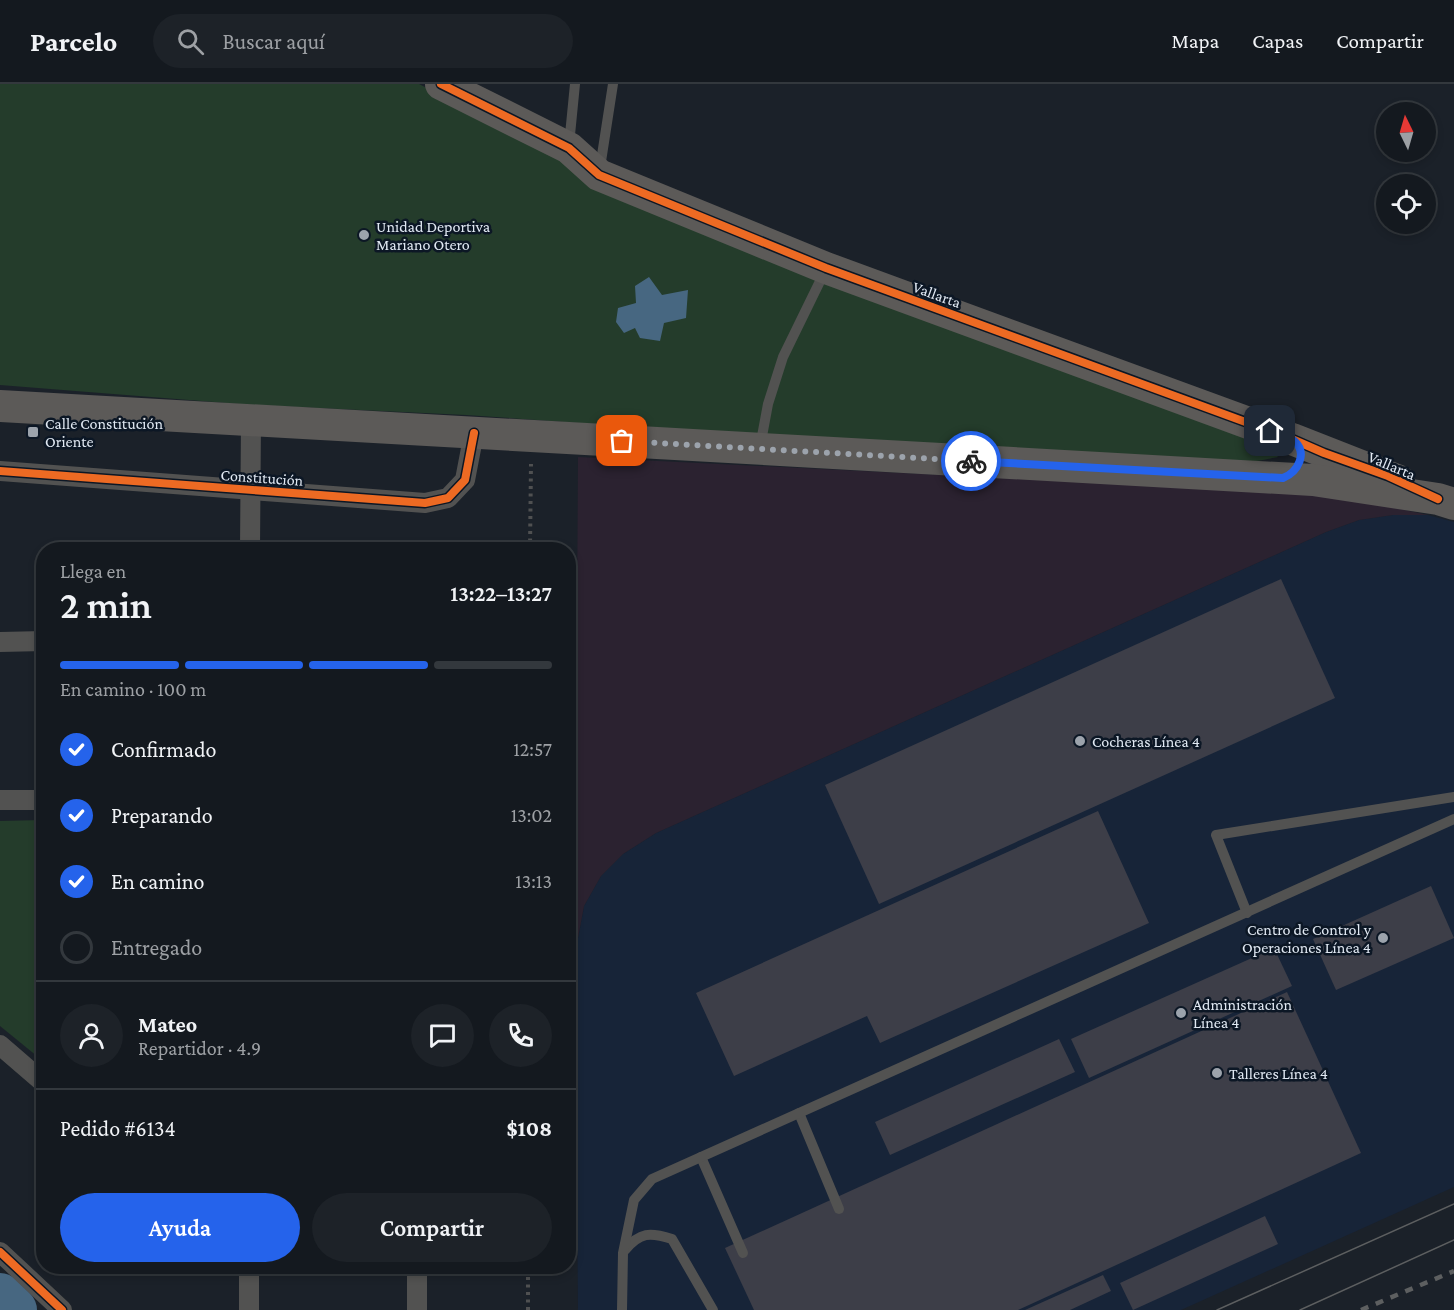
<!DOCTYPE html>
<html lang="es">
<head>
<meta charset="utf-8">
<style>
  body { margin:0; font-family:"Crimson Pro",serif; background:#1d2228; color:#f1f3f6; height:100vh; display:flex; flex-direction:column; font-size:22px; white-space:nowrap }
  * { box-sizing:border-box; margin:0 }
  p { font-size:20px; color:#9da0a4 }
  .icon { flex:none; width:33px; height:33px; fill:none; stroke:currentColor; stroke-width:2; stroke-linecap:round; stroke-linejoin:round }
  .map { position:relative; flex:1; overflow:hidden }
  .details { position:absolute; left:36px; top:458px; width:540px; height:732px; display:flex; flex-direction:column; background:#14191f; border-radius:24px; box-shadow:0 3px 9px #0003,0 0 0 2px #33383d }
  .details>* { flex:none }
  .needle { width:39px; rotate:355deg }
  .buttons { position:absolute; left:1376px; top:18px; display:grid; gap:12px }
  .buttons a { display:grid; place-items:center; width:60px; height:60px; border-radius:50%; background:#14191f; box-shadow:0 3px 9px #0003,0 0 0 2px #33383d; font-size:30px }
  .pin { position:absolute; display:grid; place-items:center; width:51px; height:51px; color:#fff; margin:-26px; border-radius:12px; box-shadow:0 3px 9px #0006 }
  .courier { position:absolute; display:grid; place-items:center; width:60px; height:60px; margin:-30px; border:4px solid #2563eb; border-radius:50%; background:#fff; color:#222; box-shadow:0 2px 8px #0007 }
  .summary em { font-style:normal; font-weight:600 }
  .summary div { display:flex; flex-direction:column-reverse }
  .summary { display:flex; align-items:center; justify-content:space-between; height:102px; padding:0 24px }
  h1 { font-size:39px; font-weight:600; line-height:45px }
  .bar { display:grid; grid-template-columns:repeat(4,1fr); gap:9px 6px; align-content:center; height:72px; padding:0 24px }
  .bar i { height:8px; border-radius:4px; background:#33383d }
  .bar .current { background:#2563eb }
  .bar p { grid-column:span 4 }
  .line { display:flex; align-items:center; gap:15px; padding:0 24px; border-top:2px solid #33383d }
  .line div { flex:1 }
  .round { display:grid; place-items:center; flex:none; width:63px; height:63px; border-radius:32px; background:#1d2228 }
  ol { padding:0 24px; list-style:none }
  li { display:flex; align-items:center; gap:18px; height:66px }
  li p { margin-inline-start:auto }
  li .icon { padding:6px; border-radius:50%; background:#2563eb; color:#fff; stroke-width:4 }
  li:last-child { color:#9da0a4 }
  li i { width:33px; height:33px; border:3px solid #33383d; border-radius:50% }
  .cta { display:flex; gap:12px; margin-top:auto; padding:12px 24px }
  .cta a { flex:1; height:69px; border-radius:36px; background:#2563eb; color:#fff; font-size:24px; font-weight:600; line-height:69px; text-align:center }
  .cta a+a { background:#1d2228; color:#f1f3f6 }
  header { display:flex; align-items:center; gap:36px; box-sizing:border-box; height:84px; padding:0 30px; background:#14191f; border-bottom:2px solid #33383d }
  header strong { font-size:28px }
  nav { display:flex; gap:33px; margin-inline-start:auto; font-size:21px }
  .search { width:420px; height:54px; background:#1d2228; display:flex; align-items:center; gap:15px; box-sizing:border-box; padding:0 21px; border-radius:33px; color:#9da0a4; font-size:22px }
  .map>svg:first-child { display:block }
</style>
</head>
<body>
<header>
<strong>Parcelo</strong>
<div class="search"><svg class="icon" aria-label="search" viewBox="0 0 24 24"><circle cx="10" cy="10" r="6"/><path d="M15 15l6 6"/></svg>Buscar aquí</div>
<nav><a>Mapa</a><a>Capas</a><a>Compartir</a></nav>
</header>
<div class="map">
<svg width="1454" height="1226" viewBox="0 0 1454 1226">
  <rect width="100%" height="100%" fill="#1b2129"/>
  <polygon fill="#172438" points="1393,431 1428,431 1454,438 1454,1103 1181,1226 578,1226 575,870 584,822 601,792 623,770 656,749 1326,448 1359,436"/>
  <polygon fill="#2b2230" points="578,373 1330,410 1428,431 1393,431 1359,436 1326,448 656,749 623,770 601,792 584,822 575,870"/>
  <g fill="#243c2b">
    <polygon points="0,0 419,0 561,73 1259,353 1278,373 1236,381 1194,382 466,331 252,321 0,301"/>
    <polygon points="43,736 44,736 43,977 0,942 0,737"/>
  </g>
  <polygon fill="#476781" points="649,193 662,211 688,206 686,234 664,239 660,257 640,254 635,244 624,249 616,238 618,224 636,219 635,202"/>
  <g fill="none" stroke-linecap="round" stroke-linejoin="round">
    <polyline stroke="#476781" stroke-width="46" points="0,1212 14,1226"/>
  </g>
  <g fill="#3d3e48">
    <polygon points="1281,495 1335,614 879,820 825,701"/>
    <polygon points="1098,727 1149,839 880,959 867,932 734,992 696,909"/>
    <polygon points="1431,802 1454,854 1336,906 1313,855"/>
    <polygon points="1274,864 1292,902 1089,994 1071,955"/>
    <polygon points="1287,908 1361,1069 1018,1226 754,1226 725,1164"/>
    <polygon points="1059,955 1075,988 890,1071 875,1038"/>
    <polygon points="1265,1132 1278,1160 1133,1226 1120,1199"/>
    <polygon points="1103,1191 1111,1207 1070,1226 1025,1226"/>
  </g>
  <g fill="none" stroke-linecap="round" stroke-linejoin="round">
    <g stroke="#4f5051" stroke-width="4" stroke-dasharray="3 4.5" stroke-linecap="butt">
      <polyline points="530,465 531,380"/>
      <polyline points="528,1226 528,1182"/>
    </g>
    <g stroke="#525251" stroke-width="10">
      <polyline points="569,61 575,0"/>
      <polyline points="600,84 613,0"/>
      <polyline points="760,363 768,320 783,273 825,187"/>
      <polyline points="1247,829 1216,751 1454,713"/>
      <polyline points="799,1029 839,1125"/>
      <polyline points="701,1073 743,1169"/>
      <path d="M 625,1166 C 640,1148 650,1148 672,1155 L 713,1226"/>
      <polyline points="622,1226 623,1169 634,1116 652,1095 1454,735"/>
    </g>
    <g stroke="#525251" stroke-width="20">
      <polyline points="0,387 425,419 448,414 465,396 474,349"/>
      <polyline points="250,465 251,336"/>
      <polyline points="0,558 44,557"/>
      <polyline points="0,716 44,716"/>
      <polyline points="0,961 44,999"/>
      <polyline points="0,1168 62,1226"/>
      <polyline points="417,1182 417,1226"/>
      <polyline points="249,1226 249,1182"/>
    </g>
    <g stroke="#5c5a58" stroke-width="32">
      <polyline points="441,0 569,64 599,91 826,184 1292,355 1399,397"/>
      <polyline points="0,322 1313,396 1438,415 1454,420"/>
    </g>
    <g stroke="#5d5f60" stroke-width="1.5">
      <polyline points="1217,1226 1454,1120"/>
      <polyline points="1300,1226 1454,1156"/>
    </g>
    <polyline stroke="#5d5f60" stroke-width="4.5" stroke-dasharray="8 8" stroke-linecap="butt" points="1361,1226 1454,1187"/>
    <g stroke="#0c1725" stroke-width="11">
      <g id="cycleway">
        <polyline points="441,0 569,64 599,91 826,184 1292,355 1324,369 1388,392 1438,415"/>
        <polyline points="0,387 425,419 448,414 465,396 474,349"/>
        <polyline points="0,1168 62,1226"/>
      </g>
    </g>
    <use href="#cycleway" stroke="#ed6a23" stroke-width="8"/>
  </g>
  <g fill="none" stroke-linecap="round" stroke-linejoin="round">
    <polyline stroke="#9ca3ac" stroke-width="6" stroke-dasharray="0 10.8" points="622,357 971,377"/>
    <path stroke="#2563eb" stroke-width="8" d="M 971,377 L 1283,394 C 1298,388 1309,368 1293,356 C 1287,351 1277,349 1270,347"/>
  </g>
  <g fill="#9ca3ac" stroke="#0c1725" stroke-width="2">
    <circle cx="364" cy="151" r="6"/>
    <rect x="27" y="342" width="12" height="12" rx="3"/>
    <circle cx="1080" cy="657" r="6"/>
    <circle cx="1383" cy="854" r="6"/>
    <circle cx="1181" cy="929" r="6"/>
    <circle cx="1217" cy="989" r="6"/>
  </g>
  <g text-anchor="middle" stroke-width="5" stroke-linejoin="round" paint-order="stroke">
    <g font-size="16" fill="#e1e9f3" stroke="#0c1725" text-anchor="start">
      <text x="376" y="148">Unidad Deportiva<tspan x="376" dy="18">Mariano Otero</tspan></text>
      <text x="45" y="345">Calle Constitución<tspan x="45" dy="18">Oriente</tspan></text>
      <text x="1092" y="663">Cocheras Línea 4</text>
      <text x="1371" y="851" text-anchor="end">Centro de Control y<tspan x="1371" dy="18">Operaciones Línea 4</tspan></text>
      <text x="1193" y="926">Administración<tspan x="1193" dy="18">Línea 4</tspan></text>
      <text x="1229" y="995">Talleres Línea 4</text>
    </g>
    <g font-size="16" fill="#e1e9f3" stroke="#0c1725">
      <text transform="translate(937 210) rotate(20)" y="6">Vallarta</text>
      <text transform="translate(1392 381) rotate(23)" y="6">Vallarta</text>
      <text transform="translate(262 393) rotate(4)" y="6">Constitución</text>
    </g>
  </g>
</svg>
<div class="buttons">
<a><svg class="needle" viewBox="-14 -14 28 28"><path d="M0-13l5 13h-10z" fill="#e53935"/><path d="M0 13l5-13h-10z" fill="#9da0a4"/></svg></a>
<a><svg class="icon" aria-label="locate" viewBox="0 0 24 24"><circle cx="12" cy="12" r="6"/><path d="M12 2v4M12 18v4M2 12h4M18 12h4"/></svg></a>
</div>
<div class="pin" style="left:622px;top:357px;background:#ea580c"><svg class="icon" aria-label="bag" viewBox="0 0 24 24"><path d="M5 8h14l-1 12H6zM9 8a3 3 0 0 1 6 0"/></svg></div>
<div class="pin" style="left:1270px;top:347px;background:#1f2937"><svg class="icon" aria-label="home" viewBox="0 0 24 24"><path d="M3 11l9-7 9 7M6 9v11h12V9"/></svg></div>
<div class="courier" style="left:971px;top:377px"><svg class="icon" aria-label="bike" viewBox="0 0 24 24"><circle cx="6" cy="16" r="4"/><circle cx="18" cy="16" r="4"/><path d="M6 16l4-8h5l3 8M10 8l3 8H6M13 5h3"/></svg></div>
<section class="details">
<div class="summary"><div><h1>2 min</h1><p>Llega en</p></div><em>13:22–13:27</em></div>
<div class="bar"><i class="current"></i><i class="current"></i><i class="current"></i><i></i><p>En camino · 100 m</p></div>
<ol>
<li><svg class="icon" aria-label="check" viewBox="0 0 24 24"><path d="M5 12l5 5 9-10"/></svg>Confirmado<p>12:57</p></li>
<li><svg class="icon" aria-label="check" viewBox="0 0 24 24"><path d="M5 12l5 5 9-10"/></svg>Preparando<p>13:02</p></li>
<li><svg class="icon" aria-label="check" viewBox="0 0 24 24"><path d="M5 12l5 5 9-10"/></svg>En camino<p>13:13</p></li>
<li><i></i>Entregado</li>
</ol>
<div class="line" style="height:108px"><a class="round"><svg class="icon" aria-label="person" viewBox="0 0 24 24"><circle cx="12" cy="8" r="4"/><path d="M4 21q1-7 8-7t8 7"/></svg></a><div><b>Mateo</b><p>Repartidor · 4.9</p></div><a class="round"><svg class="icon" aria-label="chat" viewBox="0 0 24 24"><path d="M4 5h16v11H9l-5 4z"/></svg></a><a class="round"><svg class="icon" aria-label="phone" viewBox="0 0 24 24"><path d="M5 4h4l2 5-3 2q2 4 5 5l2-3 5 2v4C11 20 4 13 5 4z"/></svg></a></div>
<div class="line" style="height:78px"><div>Pedido #6134</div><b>$108</b></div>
<div class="cta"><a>Ayuda</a><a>Compartir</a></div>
</section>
</div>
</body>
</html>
